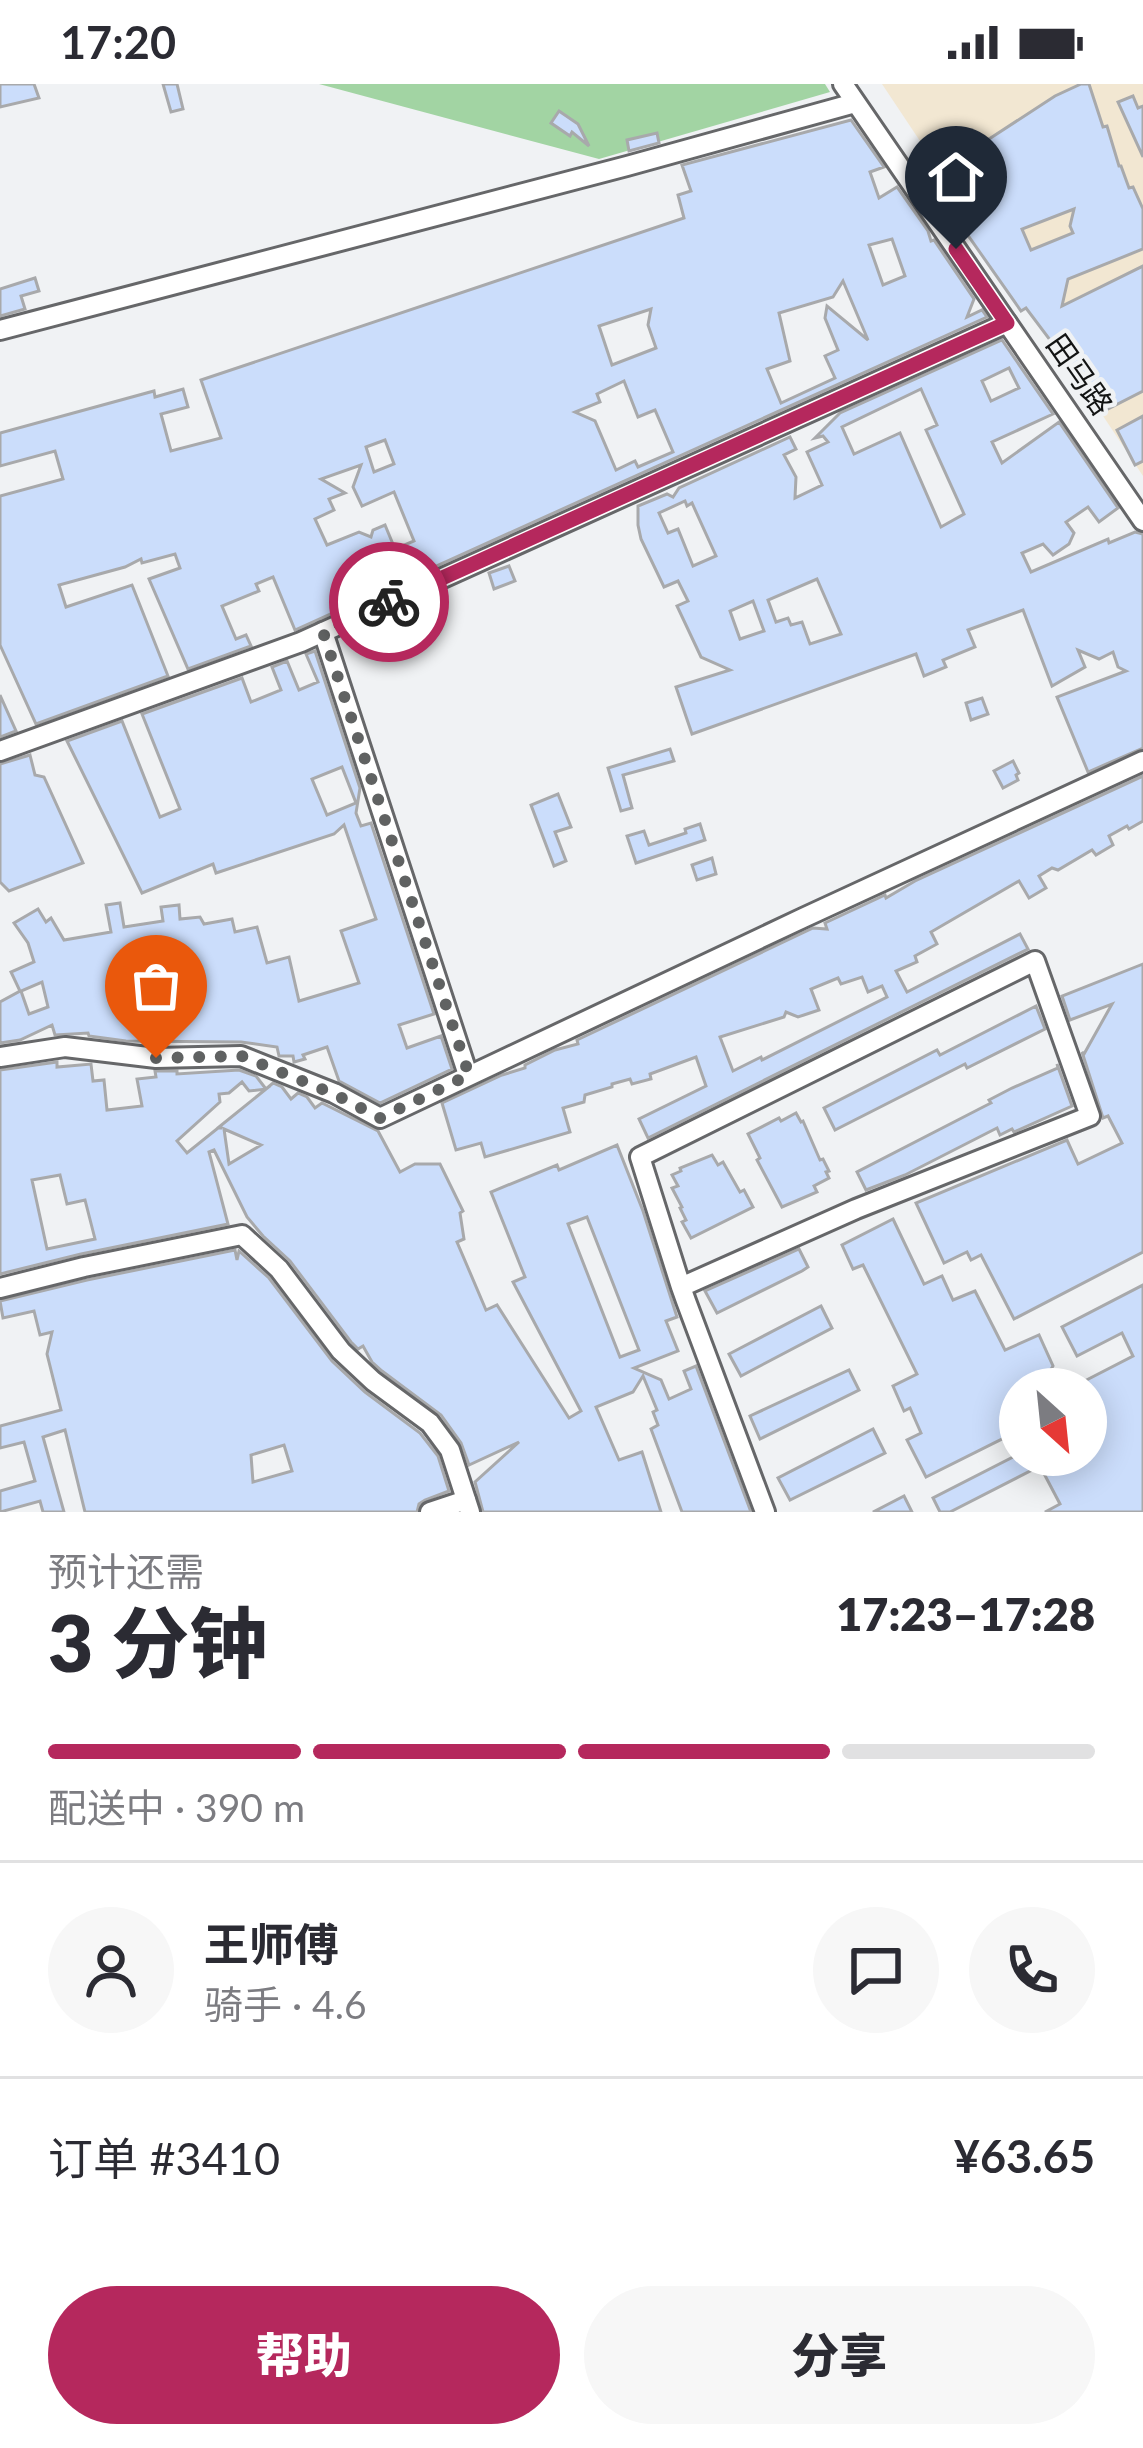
<!DOCTYPE html>
<html lang="zh">
<head>
<meta charset="utf-8">
<style>
  body { margin:0; font-family:Lato,"Noto Sans SC",sans-serif; background:#f7f7f7; color:#2b2b33; height:100vh; display:flex; flex-direction:column; font-size:45px; white-space:nowrap }
  * { box-sizing:border-box; margin:0 }
  p { font-size:39px; color:#7c7c81 }
  .icon { flex:none; width:66px; height:66px; fill:none; stroke:currentColor; stroke-width:2; stroke-linecap:round; stroke-linejoin:round }
  .map { position:relative; height:1428px; overflow:hidden }
  .side { display:flex; flex-direction:column; background:#fff; flex:1 }
  .side>* { flex:none }
  .needle { width:78px; rotate:153deg }
  .controls { position:absolute; left:999px; top:1284px; display:grid; gap:24px }
  .controls a { display:grid; place-items:center; width:108px; height:108px; border-radius:50%; background:#fff; box-shadow:0 6px 30px #0003; font-size:60px }
  .pin { position:absolute; display:grid; place-items:center; width:102px; height:102px; color:#fff; margin:-123px -51px; border-radius:50% 50% 50% 0; rotate:-45deg; box-shadow:0 0 12px #0007 }
  .pin .icon { rotate:45deg }
  .courier { position:absolute; display:grid; place-items:center; width:120px; height:120px; margin:-60px; border:9px solid #b5285d; border-radius:50%; background:#fff; color:#222; box-shadow:0 3px 15px #0007 }
  .overview em { font-style:normal; font-weight:800 }
  .overview div { display:flex; flex-direction:column-reverse }
  .overview { display:flex; align-items:center; justify-content:space-between; height:204px; padding:0 48px }
  h1 { font-size:78px; font-weight:800; line-height:90px }
  .bar { display:grid; grid-template-columns:repeat(4,1fr); gap:18px 12px; align-content:center; height:144px; padding:0 48px }
  .bar i { height:15px; border-radius:9px; background:#e1e1e2 }
  .bar .on { background:#b5285d }
  .bar p { grid-column:span 4 }
  .line { display:flex; align-items:center; gap:30px; padding:0 48px; border-top:3px solid #e1e1e2 }
  .line div { flex:1 }
  .round { display:grid; place-items:center; flex:none; width:126px; height:126px; border-radius:63px; background:#f7f7f7 }
  .cta { display:flex; gap:24px; margin-top:auto; padding:24px 48px }
  .cta a { flex:1; height:138px; border-radius:72px; background:#b5285d; color:#fff; font-size:48px; font-weight:800; line-height:138px; text-align:center }
  .cta a+a { background:#f7f7f7; color:#2b2b33 }
  .status { display:flex; justify-content:space-between; align-items:center; height:84px; padding:0 60px; background:#fff; direction:ltr }
  .status svg { height:33px; fill:currentColor }
  .map>svg:first-child { display:block }
</style>
</head>
<body>
<div class="status"><b>17:20</b><svg viewBox="0 0 49 12"><path d="M0 12V9h3v3zM5 12V6h3v6zM10 12V3h3v9zM15 12V0h3v12zM26 1h20v11H26zM47 4h2v5h-2z"/></svg></div>
<div class="map">
<svg width="1143" height="1428" viewBox="0 0 1143 1428">
  <rect width="100%" height="100%" fill="#f0f2f4"/>
  <polygon fill="#f2e7d2" points="882,0 1143,0 1143,392"/>
  <polygon fill="#a2d4a3" points="319,0 825,0 830,8 599,75"/>
  <g fill="#cbddfb" stroke="#a8a9ab" stroke-width="3" fill-rule="evenodd">
    <polygon points="0,0 34,0 39,14 0,23"/>
    <polygon points="163,0 177,0 183,25 171,28"/>
    <path d="M 1081,0 L 1089,0 L 1103,43 L 1107,42 L 1119,82 L 1121,82 L 1129,104 L 1133,103 L 1143,125 L 1143,165 L 1068,195 L 1062,222 L 1143,182 L 1143,307 L 1100,329 L 1087,305 L 1026,224 L 1021,227 L 932,100 L 936,92 L 986,57 L 1055,12 ZM 1074,125 L 1070,142 L 1073,149 L 1031,166 L 1022,145 Z"/>
    <polygon points="1133,12 1138,24 1143,22 1143,73 1118,18"/>
    <polygon points="559,27 578,40 589,62 572,48 570,52 551,39"/>
    <path d="M 851,36 L 884,83 L 870,88 L 879,114 L 897,103 L 928,147 L 931,157 L 934,156 L 974,215 L 967,233 L 982,226 L 987,233 L 295,546 L 273,493 L 256,500 L 259,507 L 222,522 L 236,555 L 246,551 L 251,562 L 188,585 L 149,495 L 180,484 L 175,470 L 142,479 L 141,475 L 125,483 L 59,501 L 66,523 L 132,501 L 168,592 L 36,640 L 0,561 L 0,412 L 63,395 L 55,367 L 0,382 L 0,349 L 154,307 L 155,313 L 183,305 L 188,323 L 161,330 L 171,367 L 221,354 L 201,296 L 684,134 L 678,111 L 691,107 L 682,81 ZM 892,155 L 905,192 L 883,201 L 869,161 ZM 843,197 L 868,256 L 827,222 L 825,234 L 838,266 L 825,272 L 835,294 L 781,319 L 767,285 L 790,277 L 779,229 L 833,213 ZM 651,225 L 648,241 L 656,264 L 612,281 L 599,242 ZM 624,297 L 638,333 L 655,326 L 673,368 L 638,383 L 635,377 L 616,386 L 595,337 L 575,328 L 600,318 L 597,310 ZM 385,356 L 394,380 L 374,388 L 366,363 ZM 361,381 L 353,403 L 362,422 L 394,408 L 414,457 L 395,465 L 385,441 L 373,446 L 371,453 L 359,448 L 327,461 L 315,435 L 334,426 L 329,415 L 345,409 L 321,395 Z"/>
    <polygon points="657,49 659,59 629,67 627,56"/>
    <polygon points="35,194 39,207 21,212 25,225 0,232 0,205"/>
    <path d="M 1002,256 L 1053,330 L 992,358 L 1002,379 L 1059,338 L 1118,424 L 1099,438 L 1088,423 L 1066,438 L 1074,449 L 1069,460 L 1053,471 L 1043,460 L 1022,469 L 1031,488 L 1108,455 L 1109,459 L 1135,448 L 1143,450 L 1143,664 L 1088,688 L 1057,613 L 1126,587 L 1118,583 L 1113,568 L 1099,575 L 1078,566 L 1085,583 L 1052,602 L 1023,526 L 968,546 L 975,563 L 943,576 L 946,583 L 924,592 L 916,570 L 692,650 L 676,603 L 730,586 L 701,573 L 677,522 L 688,517 L 678,497 L 664,503 L 641,455 L 638,441 L 638,422 L 667,410 L 673,413 L 679,404 L 790,353 L 796,365 L 784,371 L 796,393 L 795,414 L 822,401 L 807,368 L 828,358 L 823,352 L 815,354 L 840,329 ZM 1009,284 L 1019,304 L 991,317 L 982,297 ZM 921,305 L 937,341 L 926,346 L 964,430 L 941,443 L 900,349 L 854,370 L 842,343 ZM 685,417 L 687,422 L 692,419 L 716,472 L 693,482 L 678,445 L 668,449 L 659,429 ZM 817,495 L 841,550 L 810,560 L 802,538 L 791,541 L 788,534 L 776,538 L 768,516 ZM 753,517 L 764,547 L 740,555 L 730,527 Z"/>
    <polygon points="1143,332 1143,377 1135,381 1117,346"/>
    <polygon points="509,482 515,497 494,505 489,489"/>
    <path d="M 315,567 L 360,704 L 356,729 L 361,742 L 371,739 L 434,930 L 399,941 L 407,964 L 441,952 L 452,985 L 380,1019 L 339,997 L 327,963 L 303,971 L 305,975 L 294,978 L 293,972 L 279,972 L 277,963 L 241,958 L 126,957 L 89,952 L 88,949 L 55,951 L 52,941 L 20,956 L 0,959 L 0,918 L 20,907 L 11,888 L 34,878 L 28,859 L 14,839 L 38,825 L 46,838 L 51,834 L 64,856 L 111,848 L 106,821 L 120,819 L 124,843 L 163,837 L 161,823 L 179,821 L 180,835 L 200,833 L 204,840 L 232,835 L 235,848 L 257,843 L 267,879 L 289,873 L 299,917 L 359,899 L 341,847 L 376,835 L 344,741 L 334,750 L 216,789 L 213,780 L 142,809 L 67,657 L 122,637 L 160,733 L 180,725 L 142,630 L 242,594 L 251,618 L 281,606 L 272,583 L 287,577 L 299,606 L 318,598 L 306,570 ZM 342,683 L 356,719 L 327,731 L 312,695 ZM 42,898 L 48,923 L 29,930 L 21,907 Z"/>
    <polygon points="0,611 16,647 0,653"/>
    <polygon points="982,614 988,630 971,636 966,619"/>
    <polygon points="670,665 674,677 623,691 632,724 621,727 608,684"/>
    <polygon points="30,671 35,691 44,693 83,779 9,807 0,798 0,680"/>
    <polygon points="1013,677 1019,689 1016,691 1018,696 1003,704 994,687"/>
    <path d="M 1143,692 L 1143,737 L 1129,745 L 1127,742 L 1109,752 L 1113,761 L 1096,771 L 1092,766 L 1058,786 L 1052,784 L 1039,792 L 1046,804 L 1029,814 L 1019,797 L 931,848 L 937,860 L 915,872 L 917,878 L 896,887 L 907,908 L 1020,850 L 1028,865 L 648,1054 L 639,1035 L 706,1002 L 696,973 L 650,990 L 651,995 L 632,1000 L 630,995 L 612,1000 L 612,1003 L 585,1011 L 584,1018 L 563,1024 L 570,1048 L 485,1073 L 481,1059 L 456,1066 L 442,1019 L 502,991 L 525,984 L 525,981 L 555,966 L 578,960 L 577,956 L 813,844 L 827,845 L 825,839 L 885,811 L 886,814 L 915,797 ZM 862,893 L 868,908 L 882,902 L 887,913 L 762,976 L 761,973 L 733,987 L 720,953 L 784,933 L 786,928 L 798,933 L 819,926 L 811,905 L 838,894 L 841,900 Z"/>
    <polygon points="558,710 571,743 555,748 566,777 554,782 531,721"/>
    <polygon points="700,740 705,756 636,779 627,752 644,747 649,761 686,749 685,745"/>
    <polygon points="712,774 716,790 697,796 692,781"/>
    <polygon points="1143,880 1143,1168 1014,1235 981,1171 971,1176 967,1168 944,1179 916,1119 1067,1056 1078,1080 1122,1059 1108,1032 1103,1034 1082,968 1084,970 1112,920 1070,936 1062,912"/>
    <polygon points="1036,922 1045,945 967,984 965,980 835,1046 824,1024 937,966 940,971"/>
    <path d="M 57,978 L 57,983 L 91,980 L 93,997 L 104,996 L 107,1026 L 142,1022 L 137,995 L 156,993 L 155,987 L 177,987 L 177,990 L 239,986 L 256,992 L 266,1005 L 273,999 L 282,1003 L 291,1015 L 298,1009 L 307,1013 L 315,1024 L 322,1019 L 378,1047 L 400,1088 L 415,1080 L 440,1080 L 463,1127 L 460,1129 L 464,1155 L 457,1158 L 486,1226 L 497,1221 L 569,1334 L 581,1327 L 513,1198 L 525,1193 L 491,1108 L 557,1081 L 559,1086 L 617,1061 L 643,1127 L 677,1233 L 666,1237 L 678,1267 L 634,1284 L 661,1296 L 669,1315 L 691,1305 L 684,1287 L 696,1282 L 751,1428 L 682,1428 L 651,1345 L 658,1341 L 653,1328 L 657,1326 L 643,1292 L 633,1308 L 596,1323 L 619,1376 L 642,1368 L 661,1428 L 483,1428 L 475,1398 L 519,1358 L 469,1381 L 461,1359 L 441,1331 L 382,1287 L 372,1278 L 363,1262 L 358,1265 L 351,1258 L 290,1177 L 263,1152 L 247,1133 L 214,1066 L 209,1068 L 228,1140 L 81,1170 L 0,1190 L 0,986 ZM 242,998 L 249,1007 L 266,1005 L 219,1043 L 222,1044 L 218,1044 L 187,1069 L 177,1057 L 220,1018 L 219,1010 L 229,1009 ZM 224,1045 L 261,1061 L 229,1080 ZM 60,1091 L 67,1120 L 85,1116 L 95,1155 L 47,1165 L 32,1096 ZM 587,1133 L 639,1266 L 620,1273 L 568,1140 Z"/>
    <polygon points="1057,980 1072,1022 1014,1048 1012,1045 1000,1051 997,1044 905,1091 866,1106 857,1088 985,1022 991,1019 989,1016 1012,1004 1058,984"/>
    <polygon points="796,1029 801,1038 803,1037 820,1076 823,1075 829,1087 826,1088 829,1094 814,1102 817,1108 782,1123 757,1076 760,1074 748,1050 779,1034 781,1037"/>
    <polygon points="712,1071 718,1081 723,1078 740,1108 744,1106 753,1123 691,1154 682,1138 686,1136 680,1124 682,1123 672,1104 678,1102 672,1091 681,1087 680,1084"/>
    <polygon points="893,1135 924,1200 942,1192 953,1216 975,1207 1005,1266 1039,1251 1053,1282 1039,1305 1020,1305 1020,1346 926,1393 907,1356 921,1349 910,1324 904,1327 893,1302 917,1290 863,1181 853,1185 842,1161"/>
    <polygon points="799,1165 808,1183 802,1187 717,1229 705,1207"/>
    <path d="M 235,1166 L 237,1176 L 239,1167 L 269,1194 L 332,1277 L 365,1308 L 420,1349 L 438,1372 L 449,1407 L 425,1416 L 419,1420 L 417,1428 L 85,1428 L 65,1346 L 43,1353 L 64,1428 L 43,1428 L 40,1417 L 0,1428 L 0,1407 L 35,1397 L 24,1358 L 0,1364 L 0,1342 L 61,1326 L 47,1270 L 52,1248 L 40,1251 L 34,1227 L 3,1234 L 0,1217 L 87,1196 ZM 284,1361 L 292,1387 L 253,1398 L 251,1371 Z"/>
    <polygon points="1143,1201 1143,1428 1045,1428 1060,1420 1040,1382 950,1428 940,1428 933,1414 1017,1371 1086,1371 1086,1305 1069,1305 1133,1272 1122,1249 1077,1272 1062,1243"/>
    <polygon points="821,1222 832,1244 741,1292 729,1270"/>
    <polygon points="849,1286 859,1306 760,1355 750,1332"/>
    <polygon points="873,1345 885,1369 790,1416 778,1394"/>
    <polygon points="904,1412 912,1428 873,1428"/>
  </g>
  <g fill="none" stroke-linecap="round" stroke-linejoin="round">
    <g stroke="#666769" stroke-width="24">
      <g id="minor">
        <polyline points="843,0 1143,437"/>
        <polyline points="0,246 627,82 855,19"/>
        <polyline points="323,548 468,991"/>
        <polyline points="0,667 301,558 1007,239"/>
        <polyline points="0,973 65,963 156,974 241,972 334,1009 380,1034 803,834 1143,677"/>
        <polyline points="681,1203 856,1125 1090,1032 1035,877 640,1073 681,1203 686,1217 765,1428"/>
        <polyline points="0,1204 84,1183 242,1151 279,1185 341,1267 373,1297 430,1339 450,1366 470,1428"/>
        <polyline points="430,1428 466,1416"/>
      </g>
    </g>
    <use href="#minor" stroke="#fff" stroke-width="18"/>
  </g>
  <g fill="none" stroke-linecap="round" stroke-linejoin="round">
    <polyline stroke="#606262" stroke-width="12" stroke-dasharray="0 21.6" points="156,974 242,972 334,1010 380,1034 469,991 323,548 389,518"/>
    <polyline stroke="#b5285d" stroke-width="15" points="389,518 1007,239 956,165"/>
  </g>
  <g text-anchor="middle" stroke-width="9" stroke-linejoin="round" paint-order="stroke">
    <g font-size="30" fill="#131414" stroke="#f0f2f4">
      <text transform="translate(1079 291) rotate(55)" y="10">田马路</text>
    </g>
  </g>
</svg>
<div class="controls">
<a><svg class="needle" viewBox="-14 -14 28 28"><path d="M0-13l5 13h-10z" fill="#e53935"/><path d="M0 13l5-13h-10z" fill="#7c7c81"/></svg></a>
</div>
<div class="pin" style="left:156px;top:974px;background:#ea580c"><svg class="icon" aria-label="bag" viewBox="0 0 24 24"><path d="M5 8h14l-1 12H6zM9 8a3 3 0 0 1 6 0"/></svg></div>
<div class="pin" style="left:956px;top:165px;background:#1f2937"><svg class="icon" aria-label="home" viewBox="0 0 24 24"><path d="M3 11l9-7 9 7M6 9v11h12V9"/></svg></div>
<div class="courier" style="left:389px;top:518px"><svg class="icon" aria-label="bike" viewBox="0 0 24 24"><circle cx="6" cy="16" r="4"/><circle cx="18" cy="16" r="4"/><path d="M6 16l4-8h5l3 8M10 8l3 8H6M13 5h3"/></svg></div>
</div>
<section class="side">
<div class="overview"><div><h1>3 分钟</h1><p>预计还需</p></div><em>17:23–17:28</em></div>
<div class="bar"><i class="on"></i><i class="on"></i><i class="on"></i><i></i><p>配送中 · 390 m</p></div>
<div class="line" style="height:216px"><a class="round"><svg class="icon" aria-label="person" viewBox="0 0 24 24"><circle cx="12" cy="8" r="4"/><path d="M4 21q1-7 8-7t8 7"/></svg></a><div><b>王师傅</b><p>骑手 · 4.6</p></div><a class="round"><svg class="icon" aria-label="chat" viewBox="0 0 24 24"><path d="M4 5h16v11H9l-5 4z"/></svg></a><a class="round"><svg class="icon" aria-label="phone" viewBox="0 0 24 24"><path d="M5 4h4l2 5-3 2q2 4 5 5l2-3 5 2v4C11 20 4 13 5 4z"/></svg></a></div>
<div class="line" style="height:156px"><div>订单 #3410</div><b>¥63.65</b></div>
<div class="cta"><a>帮助</a><a>分享</a></div>
</section>
</body>
</html>
